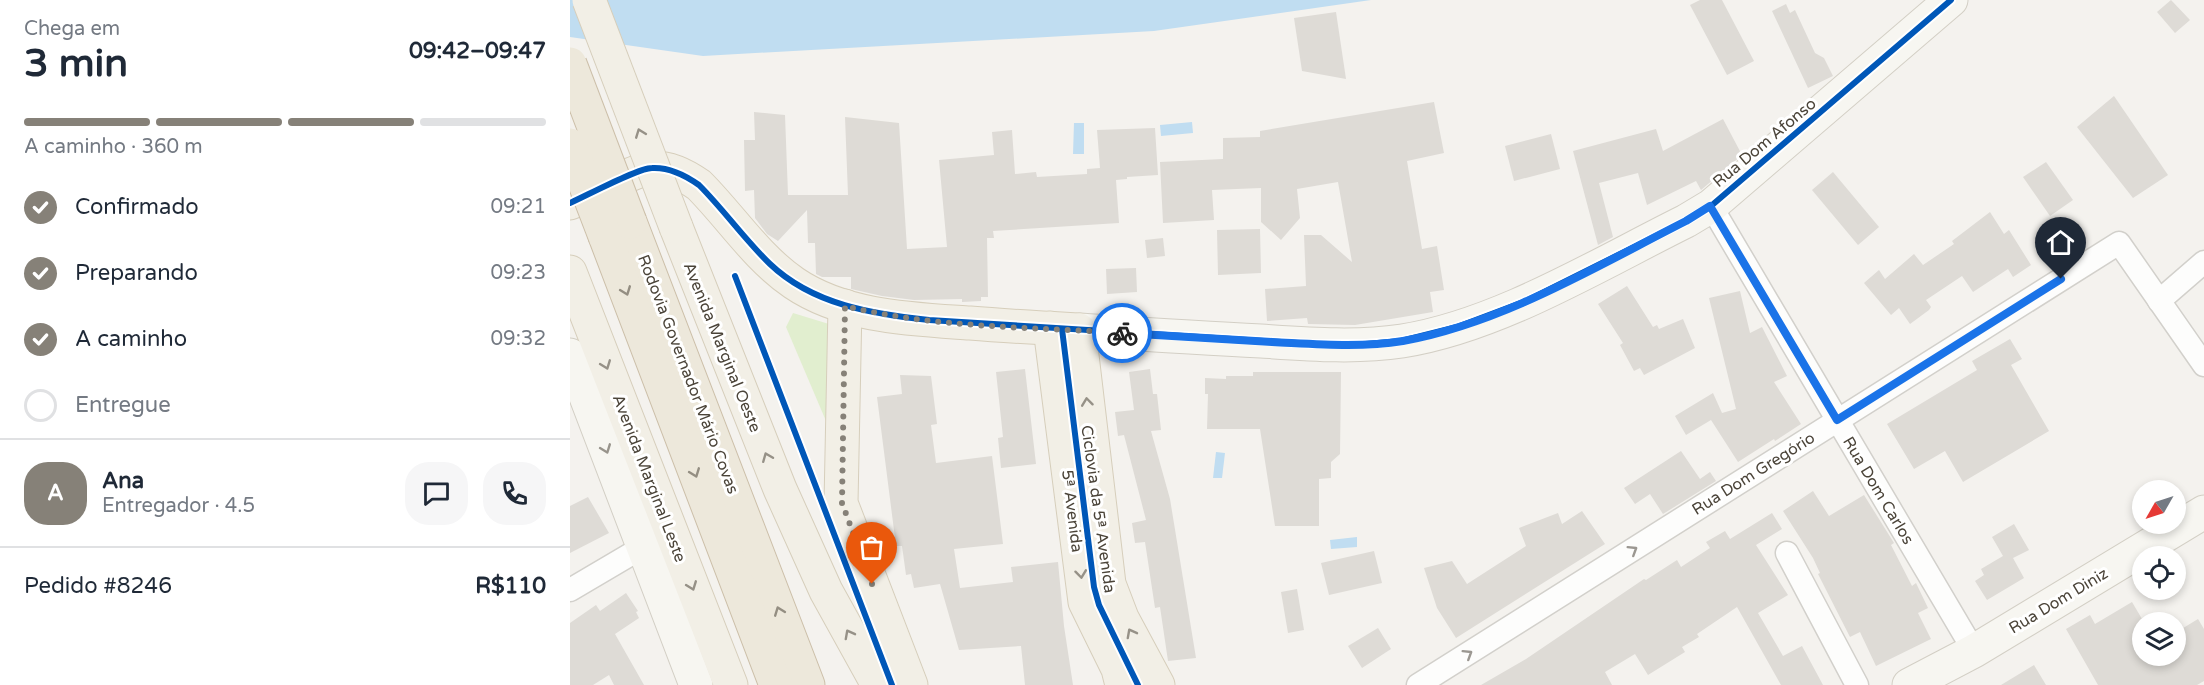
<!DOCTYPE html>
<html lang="pt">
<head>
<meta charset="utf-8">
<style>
  body { margin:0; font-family:"Varela Round",sans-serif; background:#f6f6f7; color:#1f2937; height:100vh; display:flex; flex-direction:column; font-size:22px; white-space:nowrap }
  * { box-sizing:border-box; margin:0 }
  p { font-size:20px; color:#747a83 }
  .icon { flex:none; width:33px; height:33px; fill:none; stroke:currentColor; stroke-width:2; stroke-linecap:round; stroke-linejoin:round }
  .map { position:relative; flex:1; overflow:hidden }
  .sheet { display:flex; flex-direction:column; background:#fff; width:570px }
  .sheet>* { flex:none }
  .needle { width:39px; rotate:231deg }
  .fabs { position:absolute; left:1562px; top:480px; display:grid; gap:12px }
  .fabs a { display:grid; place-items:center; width:54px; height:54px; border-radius:50%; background:#fff; box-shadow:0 3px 9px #0003; font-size:30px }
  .pin { position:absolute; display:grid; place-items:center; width:51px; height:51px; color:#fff; margin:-62px -26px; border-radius:50% 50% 50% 0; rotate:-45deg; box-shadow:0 0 6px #0007 }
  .pin .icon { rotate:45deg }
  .courier { position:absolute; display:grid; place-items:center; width:60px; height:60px; margin:-30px; border:4px solid #1a73e8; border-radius:50%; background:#fff; color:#222; box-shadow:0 2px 8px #0007 }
  .headline em { font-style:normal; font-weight:700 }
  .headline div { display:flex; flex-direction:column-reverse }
  .headline { display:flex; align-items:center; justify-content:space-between; height:102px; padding:0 24px }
  h1 { font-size:39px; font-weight:700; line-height:45px }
  .bar { display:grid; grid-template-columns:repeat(4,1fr); gap:9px 6px; align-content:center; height:72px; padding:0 24px }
  .bar i { height:8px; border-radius:4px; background:#e0e1e3 }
  .bar .active { background:#868178 }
  .bar p { grid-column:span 4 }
  .line { display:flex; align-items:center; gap:15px; padding:0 24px; border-top:2px solid #e0e1e3 }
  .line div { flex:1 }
  .round { display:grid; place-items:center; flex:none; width:63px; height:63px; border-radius:24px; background:#f6f6f7 }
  ol { padding:0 24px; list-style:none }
  li { display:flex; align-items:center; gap:18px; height:66px }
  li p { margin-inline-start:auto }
  li .icon { padding:6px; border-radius:50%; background:#868178; color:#fff; stroke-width:4 }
  li:last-child { color:#747a83 }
  li i { width:33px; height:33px; border:3px solid #e0e1e3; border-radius:50% }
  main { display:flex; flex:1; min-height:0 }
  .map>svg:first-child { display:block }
</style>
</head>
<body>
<main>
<section class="sheet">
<div class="headline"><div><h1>3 min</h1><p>Chega em</p></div><em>09:42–09:47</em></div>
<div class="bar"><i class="active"></i><i class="active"></i><i class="active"></i><i></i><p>A caminho · 360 m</p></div>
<ol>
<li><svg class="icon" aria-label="check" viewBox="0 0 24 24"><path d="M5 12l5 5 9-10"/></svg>Confirmado<p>09:21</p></li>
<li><svg class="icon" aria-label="check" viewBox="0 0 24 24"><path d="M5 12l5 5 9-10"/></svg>Preparando<p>09:23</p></li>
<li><svg class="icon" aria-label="check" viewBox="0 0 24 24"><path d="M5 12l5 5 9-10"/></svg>A caminho<p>09:32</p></li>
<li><i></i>Entregue</li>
</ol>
<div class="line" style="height:108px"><b class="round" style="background:#868178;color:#fff">A</b><div><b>Ana</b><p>Entregador · 4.5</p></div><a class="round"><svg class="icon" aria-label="chat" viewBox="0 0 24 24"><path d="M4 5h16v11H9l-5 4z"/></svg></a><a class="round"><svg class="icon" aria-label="phone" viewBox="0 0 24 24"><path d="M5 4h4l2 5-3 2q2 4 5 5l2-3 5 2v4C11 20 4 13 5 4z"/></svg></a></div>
<div class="line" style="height:78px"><div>Pedido #8246</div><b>R$110</b></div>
</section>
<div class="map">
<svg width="1634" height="685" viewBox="0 0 1634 685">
  <rect width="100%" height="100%" fill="#f4f2ee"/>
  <polygon fill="#e1eecf" points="223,313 259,324 256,421 216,327"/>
  <g fill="#c0ddf1">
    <polygon points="0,0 801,0 584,31 133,56 0,37"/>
    <polygon points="622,122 623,133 591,136 590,125"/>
    <polygon points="504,123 514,123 514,154 503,154"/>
    <polygon points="646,452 655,453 652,478 643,478"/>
    <polygon points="787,537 787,547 761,549 760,540"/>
  </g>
  <g fill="#dedbd6">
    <polygon points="1130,0 1152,0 1184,61 1157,75 1120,5"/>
    <polygon points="1601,0 1620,20 1605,33 1587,12"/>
    <polygon points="1216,4 1220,13 1225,10 1245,53 1254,58 1263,76 1238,88 1202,11"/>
    <polygon points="766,12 776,79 732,71 724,18"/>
    <polygon points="1544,96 1598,175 1563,198 1507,127"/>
    <polygon points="864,102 874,153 837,161 852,249 867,246 874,290 860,292 863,312 785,325 738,324 737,318 697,321 695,289 736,286 734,235 751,235 782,262 768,182 727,189 730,218 711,240 691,222 691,188 642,190 644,220 593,223 590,162 653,159 653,138 690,137 690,131"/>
    <polygon points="184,112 215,115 218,195 278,195 275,117 329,123 337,249 377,247 369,160 424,155 422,132 442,130 445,174 466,172 467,177 517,174 517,169 530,168 527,130 585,128 588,175 557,177 557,179 546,180 549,223 423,231 424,238 417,238 418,297 411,297 411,301 392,302 392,299 344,300 312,296 281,289 281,277 252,277 246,274 245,243 238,243 237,210 208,241 197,234 185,218 184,190 175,191 174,140 185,140"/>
    <polygon points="1153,119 1172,155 1131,190 1126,181 1077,205 1068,173 1029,183 1043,237 1028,245 1003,151 1086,129 1093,151"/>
    <polygon points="981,134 990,169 944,181 935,146"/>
    <polygon points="1476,162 1503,200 1480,216 1453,177"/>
    <polygon points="1263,172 1309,227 1288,245 1242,190"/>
    <polygon points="1420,212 1434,234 1439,230 1461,265 1443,277 1438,269 1403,292 1392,276 1356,300 1361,307 1359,310 1340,324 1329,308 1321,315 1294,283 1309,270 1315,279 1344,254 1353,265 1384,244 1382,241"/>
    <polygon points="690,229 691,273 648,275 647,230"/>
    <polygon points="593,238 595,256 577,258 575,240"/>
    <polygon points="566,268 567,292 537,294 536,269"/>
    <polygon points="1057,286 1083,327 1087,325 1089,329 1113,319 1125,348 1074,375 1070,368 1064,371 1050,345 1053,343 1028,304"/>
    <polygon points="1170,291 1180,333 1192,327 1217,376 1204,382 1231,424 1205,441 1204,439 1168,462 1141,420 1116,435 1105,416 1143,393 1152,413 1166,409 1139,298"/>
    <polygon points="1440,339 1452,359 1441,365 1479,431 1393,482 1375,451 1344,469 1317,424 1407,370 1402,361"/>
    <polygon points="455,369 466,464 431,468 428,438 433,437 426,372"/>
    <polygon points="580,369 583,394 587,394 591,430 581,431 600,499 626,658 598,661 590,607 585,608 575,542 565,543 562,523 576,520 554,435 548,436 545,412 564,410 559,372"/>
    <polygon points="683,372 771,372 770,454 761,462 761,478 749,479 749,526 705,526 690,429 637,429 638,394 635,394 635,378 656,379 656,376 683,376"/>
    <polygon points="330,375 361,376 367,424 361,425 366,463 422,456 433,544 384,549 390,588 443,582 441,567 488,562 494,626 503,685 455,685 451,646 389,650 370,584 344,588 341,574 336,575 332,546 326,546 307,397 332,394"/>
    <polygon points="1111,451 1130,479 1140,472 1146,481 1093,514 1080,494 1065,504 1054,488"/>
    <polygon points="1243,491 1259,516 1294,495 1324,543 1321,545 1342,586 1346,583 1358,608 1348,613 1361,639 1306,666 1290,632 1280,637 1248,574 1250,573 1243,558 1213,511"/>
    <polygon points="18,497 39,533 0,553 0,506"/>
    <polygon points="1012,511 1035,544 886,638 867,608 854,568 882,561 897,584 956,546 949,528 988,513 992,524"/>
    <polygon points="1202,513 1212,529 1186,545 1218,595 1188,613 1213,656 1232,646 1253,685 1211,685 1167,607 1127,634 1129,637 1112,647 1115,652 1078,675 1065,654 1035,672 1042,685 911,685 956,659 1074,579 1076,580 1107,560 1111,567 1140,548 1136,542 1155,531 1160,539"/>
    <polygon points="1444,524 1459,550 1443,558 1454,578 1417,600 1405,581 1414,575 1411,569 1433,556 1422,537"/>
    <polygon points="804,551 812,583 759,595 751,563"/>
    <polygon points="727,589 734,630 718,633 711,592"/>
    <polygon points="56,593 68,611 66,612 69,618 45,634 74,685 44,685 39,675 23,685 0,685 0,623 26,605 30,611"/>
    <polygon points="1562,602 1572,619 1572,656 1605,656 1605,633 1628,619 1634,629 1634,681 1627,685 1528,685 1496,629 1520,615 1525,624"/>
    <polygon points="808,628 821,649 792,668 778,646"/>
    <polygon points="1464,665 1476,685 1431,685"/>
  </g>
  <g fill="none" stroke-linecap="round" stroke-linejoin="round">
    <g stroke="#d2d0cb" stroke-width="25">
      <g id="street">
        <polyline points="1141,206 1404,651"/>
        <polyline points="1589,301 1634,262"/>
        <polyline points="1217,553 1287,685"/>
        <polyline points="0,590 73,547"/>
        <polyline points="848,685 1549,243 1634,365"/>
      </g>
    </g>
    <g stroke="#d3cfc5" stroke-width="35">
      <g id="secondary">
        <path d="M 509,330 C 570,334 630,338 691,341 C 737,344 786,348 832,341 C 928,326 1029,264 1116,221 L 1141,206 L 1381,0"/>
        <polyline points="0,355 126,685"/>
        <polyline points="1339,685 1404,651 1634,512"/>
      </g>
    </g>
    <g stroke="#d6cebb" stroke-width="35">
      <g id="primary">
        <path d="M 0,203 C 16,196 68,168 82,168 C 100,167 115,175 129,185 C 161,217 186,257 224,283 C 274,317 341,319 400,323 C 436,326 473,328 509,330 L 539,584 L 552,618 L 588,685"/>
        <polyline points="106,227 210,489 256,591 308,685"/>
        <polyline points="0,272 161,685"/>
        <polyline points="275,306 271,503 341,685"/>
        <polyline points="480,328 515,602 548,669 552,685"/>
      </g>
    </g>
    <g stroke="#ccbfa9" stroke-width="35">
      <g id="highway">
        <polyline points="60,222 238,685"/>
        <polyline points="35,236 206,685"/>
      </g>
    </g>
    <use href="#street" stroke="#fdfdfc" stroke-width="22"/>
    <use href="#secondary" stroke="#f7f6f1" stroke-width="33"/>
    <use href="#primary" stroke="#f2efe6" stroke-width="33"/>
    <use href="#highway" stroke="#ede8db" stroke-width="33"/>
    <g stroke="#d6cebb" stroke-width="35" stroke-linecap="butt">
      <polyline id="primary-bridge" points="19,0 106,227"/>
    </g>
    <g stroke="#ccbfa9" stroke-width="35" stroke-linecap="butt">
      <g id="highway-bridge">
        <polyline points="0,64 60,222"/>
        <polyline points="0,145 35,236"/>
      </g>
    </g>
    <use href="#primary-bridge" stroke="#f2efe6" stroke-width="33"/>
    <use href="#highway-bridge" stroke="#ede8db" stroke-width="33"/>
    <g stroke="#fff" stroke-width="10">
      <g id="cycleway">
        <path d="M 0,203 C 16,196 68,168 82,168 C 100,167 115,175 129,185 C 154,210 175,240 200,264 C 243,305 303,314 359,320 L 743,344 L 796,344 L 831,341 L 887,327 L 956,301 L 1116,221 L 1141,206 L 1381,0"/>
        <polyline points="165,276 322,685"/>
        <polyline points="492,329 524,587 529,605 568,685"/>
      </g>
    </g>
    <use href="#cycleway" stroke="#0057b8" stroke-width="6"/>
  </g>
  <defs><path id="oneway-chevron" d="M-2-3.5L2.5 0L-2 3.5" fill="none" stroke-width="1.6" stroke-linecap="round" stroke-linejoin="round" transform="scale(1.5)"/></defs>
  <g stroke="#969187">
    <use href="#oneway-chevron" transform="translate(70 133) rotate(-111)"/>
    <use href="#oneway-chevron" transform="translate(36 365) rotate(69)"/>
    <use href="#oneway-chevron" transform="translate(517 402) rotate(-97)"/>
    <use href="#oneway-chevron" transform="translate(197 457) rotate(-112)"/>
    <use href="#oneway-chevron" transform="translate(511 574) rotate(83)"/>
    <use href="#oneway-chevron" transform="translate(122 586) rotate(69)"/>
    <use href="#oneway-chevron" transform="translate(561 633) rotate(-118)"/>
    <use href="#oneway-chevron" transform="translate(279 634) rotate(-118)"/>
  </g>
  <g stroke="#948e82">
    <use href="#oneway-chevron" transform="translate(56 291) rotate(69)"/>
    <use href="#oneway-chevron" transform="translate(125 473) rotate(69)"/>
    <use href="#oneway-chevron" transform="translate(209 611) rotate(-111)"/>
  </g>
  <use stroke="#98948c" href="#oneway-chevron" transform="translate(36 449) rotate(69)"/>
  <g stroke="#9b9791">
    <use href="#oneway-chevron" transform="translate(1063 550) rotate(-32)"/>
    <use href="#oneway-chevron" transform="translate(898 654) rotate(-32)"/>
  </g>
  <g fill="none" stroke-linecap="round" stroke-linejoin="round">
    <path stroke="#868178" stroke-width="6" stroke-dasharray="0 10.8" d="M 302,584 L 272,503 L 275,306 C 364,328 461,327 552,333"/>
    <path stroke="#1a73e8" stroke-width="8" d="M 552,333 C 602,336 652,339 702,342 C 745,344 790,348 833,341 C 933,323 1027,266 1116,221 L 1140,206 L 1267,420 L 1491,279"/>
  </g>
  <g text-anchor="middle" stroke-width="6" stroke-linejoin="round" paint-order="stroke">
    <g font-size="16" fill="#4b4439" stroke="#fff">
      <text transform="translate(1194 142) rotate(-40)" y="6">Rua Dom Afonso</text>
      <text transform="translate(153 347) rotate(68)" y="6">Avenida Marginal Oeste</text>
      <text transform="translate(119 374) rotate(69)" y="6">Rodovia Governador Mário Covas</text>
      <text transform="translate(1183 473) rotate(-32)" y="6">Rua Dom Gregório</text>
      <text transform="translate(80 478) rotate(69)" y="6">Avenida Marginal Leste</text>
      <text transform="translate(1309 490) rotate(59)" y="6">Rua Dom Carlos</text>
      <text transform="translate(529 509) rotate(82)" y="6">Ciclovia da 5ª Avenida</text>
      <text transform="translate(503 511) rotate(83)" y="6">5ª Avenida</text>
      <text transform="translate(1488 600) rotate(-31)" y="6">Rua Dom Diniz</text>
    </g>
  </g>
</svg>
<div class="fabs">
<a><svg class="needle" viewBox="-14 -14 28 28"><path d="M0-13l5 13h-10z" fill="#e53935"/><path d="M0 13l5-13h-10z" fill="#747a83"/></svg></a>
<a><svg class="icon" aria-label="locate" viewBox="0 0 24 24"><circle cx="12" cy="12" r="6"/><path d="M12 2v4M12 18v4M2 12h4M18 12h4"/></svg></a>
<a><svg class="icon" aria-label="layers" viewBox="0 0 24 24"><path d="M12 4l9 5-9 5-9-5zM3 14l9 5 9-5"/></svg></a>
</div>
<div class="pin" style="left:302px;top:584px;background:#ea580c"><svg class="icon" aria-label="bag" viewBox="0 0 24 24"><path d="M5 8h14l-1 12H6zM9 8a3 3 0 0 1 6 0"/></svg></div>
<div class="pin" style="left:1491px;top:279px;background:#1f2937"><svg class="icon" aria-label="home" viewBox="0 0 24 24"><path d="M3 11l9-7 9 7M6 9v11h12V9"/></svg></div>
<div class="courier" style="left:552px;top:333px"><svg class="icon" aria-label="bike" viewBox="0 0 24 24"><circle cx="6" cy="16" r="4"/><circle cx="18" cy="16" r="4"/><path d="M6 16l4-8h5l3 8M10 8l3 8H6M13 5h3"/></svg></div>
</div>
</main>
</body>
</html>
